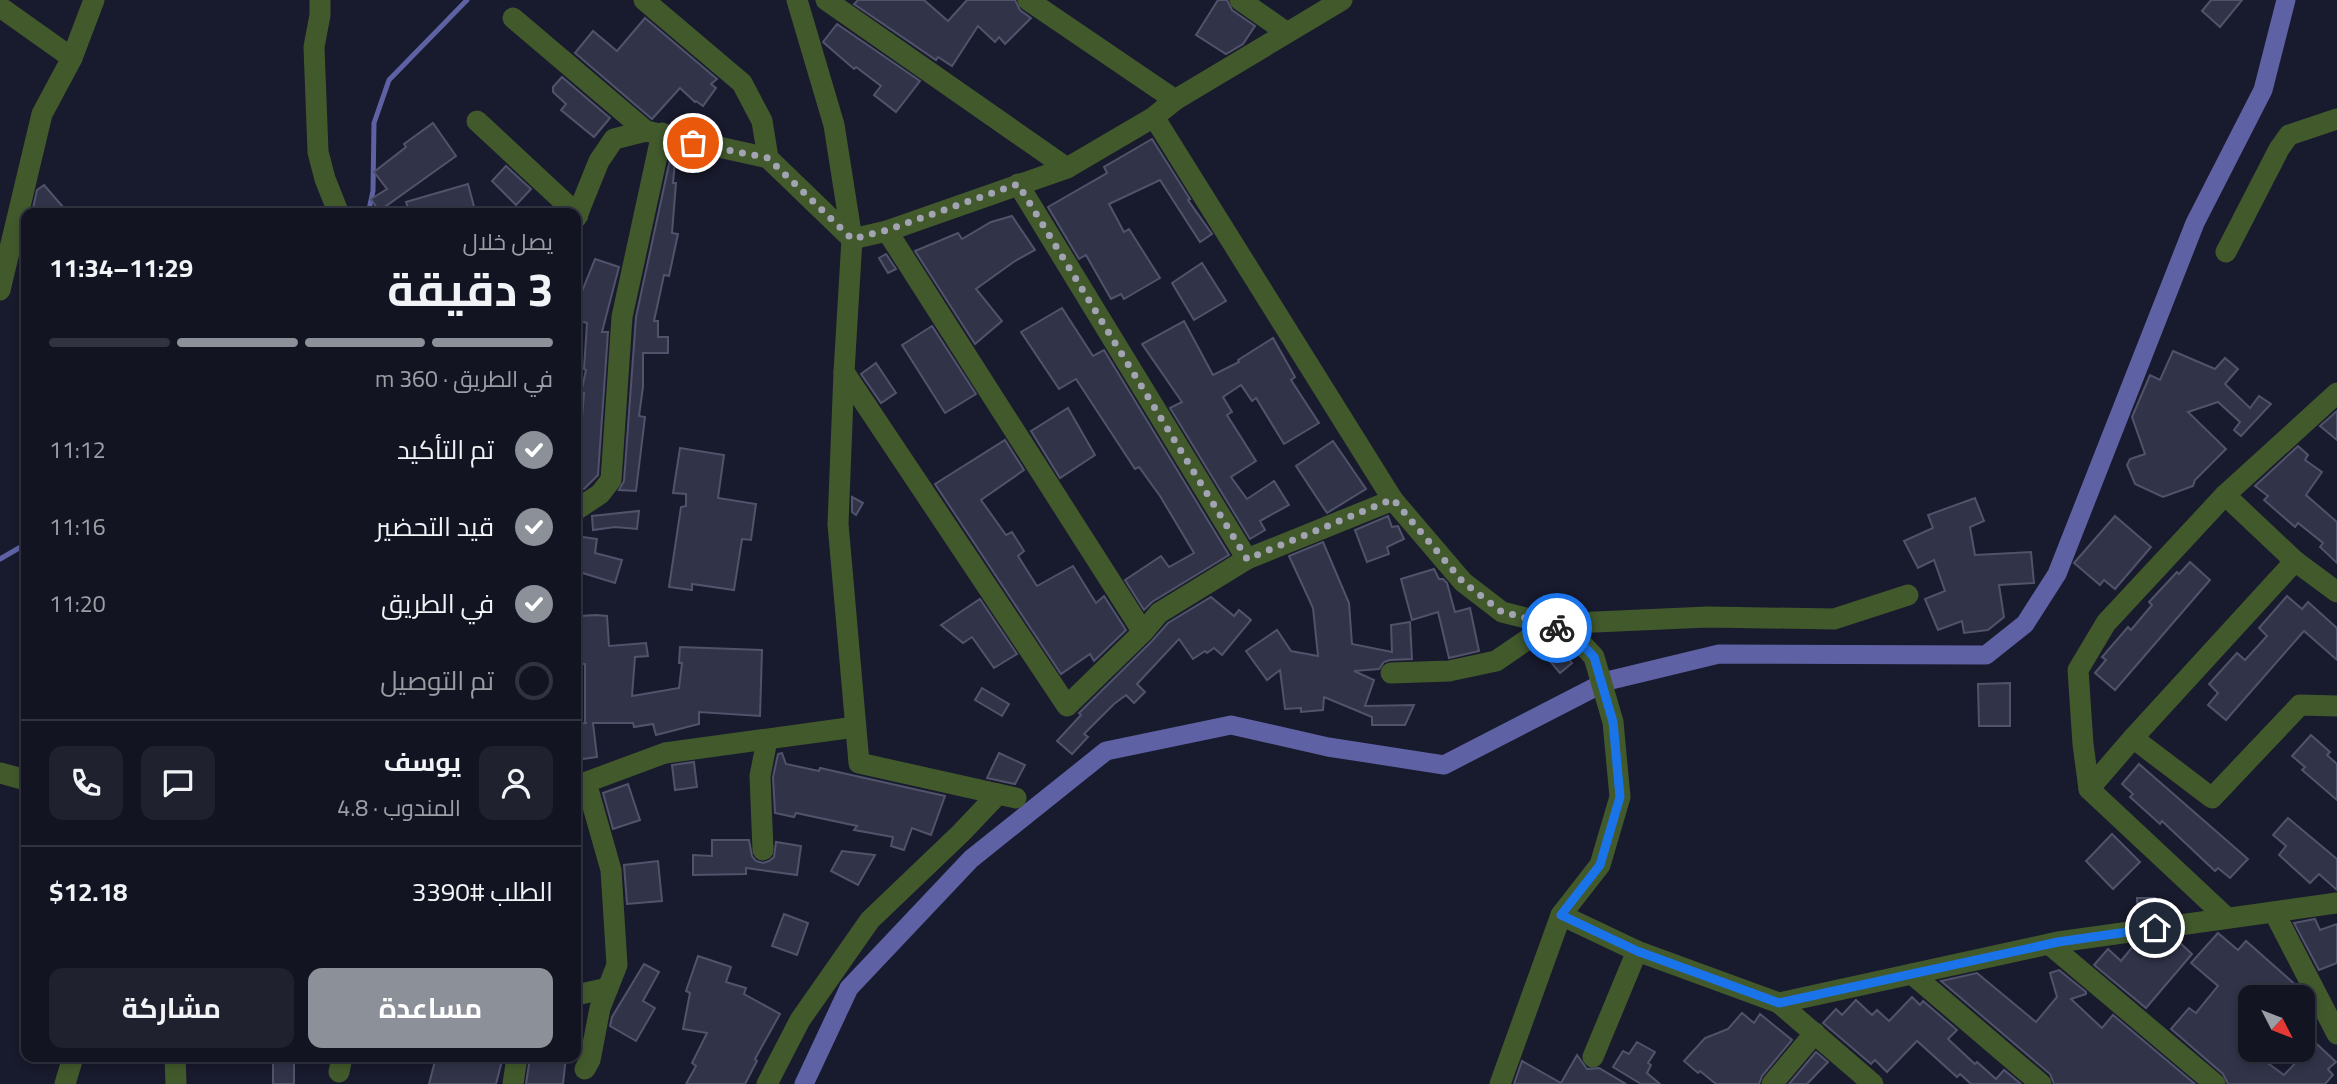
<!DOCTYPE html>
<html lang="ar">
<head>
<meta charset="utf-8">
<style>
  body { margin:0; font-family:Georgia,Cairo,serif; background:#1f212f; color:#f1f3f6; direction:rtl; height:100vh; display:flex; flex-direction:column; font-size:26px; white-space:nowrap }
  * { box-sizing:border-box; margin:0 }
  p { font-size:23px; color:#9c9ea5 }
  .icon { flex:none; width:38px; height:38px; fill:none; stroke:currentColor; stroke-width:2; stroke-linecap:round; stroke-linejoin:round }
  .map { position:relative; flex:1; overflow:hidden; direction:ltr }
  .side { position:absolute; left:21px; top:208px; width:560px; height:854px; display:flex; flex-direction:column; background:#121422; border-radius:14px; box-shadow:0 4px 10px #0003,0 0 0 2px #313340; direction:rtl }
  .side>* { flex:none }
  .needle { width:46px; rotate:132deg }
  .fabs { position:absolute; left:2238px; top:985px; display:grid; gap:14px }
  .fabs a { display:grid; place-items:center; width:77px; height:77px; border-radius:14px; background:#121422; box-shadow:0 4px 10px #0003,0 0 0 2px #313340; font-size:35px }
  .pin { position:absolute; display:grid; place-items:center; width:60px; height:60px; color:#fff; margin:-30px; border:4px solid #fff; border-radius:50%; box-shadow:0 2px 7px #0007 }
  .courier { position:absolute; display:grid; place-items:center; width:70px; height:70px; margin:-35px; border:5px solid #1a73e8; border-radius:50%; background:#fff; color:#222; box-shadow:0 2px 9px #0007 }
  .summary em { font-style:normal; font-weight:700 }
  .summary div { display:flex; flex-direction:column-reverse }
  .summary { display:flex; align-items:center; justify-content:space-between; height:119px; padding:0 28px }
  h1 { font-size:46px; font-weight:700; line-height:52px }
  .bar { display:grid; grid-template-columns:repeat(4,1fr); gap:10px 7px; align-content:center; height:84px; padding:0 28px }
  .bar i { height:9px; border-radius:5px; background:#313340 }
  .bar .current { background:#8c9099 }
  .bar p { grid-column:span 4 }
  .line { display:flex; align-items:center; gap:18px; padding:0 28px; border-top:2px solid #313340 }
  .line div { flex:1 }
  .round { display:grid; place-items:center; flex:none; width:74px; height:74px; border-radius:14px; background:#1f212f }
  ol { padding:0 28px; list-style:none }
  li { display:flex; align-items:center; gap:21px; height:77px }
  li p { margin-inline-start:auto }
  li .icon { padding:7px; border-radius:50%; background:#8c9099; color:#fff; stroke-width:4 }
  li:last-child { color:#9c9ea5 }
  li i { width:38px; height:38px; border:4px solid #313340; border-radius:50% }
  .primary-button { display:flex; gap:14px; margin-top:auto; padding:14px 28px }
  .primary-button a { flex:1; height:80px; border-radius:14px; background:#8c9099; color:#fff; font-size:28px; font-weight:700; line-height:80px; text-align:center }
  .primary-button a+a { background:#1f212f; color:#f1f3f6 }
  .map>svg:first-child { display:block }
</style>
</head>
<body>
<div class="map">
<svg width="2337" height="1084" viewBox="0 0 2337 1084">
  <rect width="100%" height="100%" fill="#181a2d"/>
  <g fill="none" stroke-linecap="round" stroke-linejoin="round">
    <g stroke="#5e62a4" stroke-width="5">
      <polyline points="368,214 373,191 374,123 389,80 467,0"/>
      <polyline points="0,559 26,544"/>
    </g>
    <polyline stroke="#5e62a4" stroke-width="19" points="804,1084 849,988 971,859 1106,751 1231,725 1328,747 1444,765 1607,681 1719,654 1986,655 2025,624 2057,574 2195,223 2263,90 2286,0"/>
  </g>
  <g fill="#313449" stroke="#50536a" stroke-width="2">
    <polygon points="858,0 924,0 948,21 967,0 1015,0 1020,10 1031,18 1005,44 999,37 995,42 978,26 952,66 938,57 936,60 854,4"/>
    <polygon points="1218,0 1227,0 1232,10 1255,26 1243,44 1226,54 1196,35"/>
    <polygon points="2211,0 2242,0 2220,27 2202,11"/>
    <polygon points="645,18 717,79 711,84 716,88 703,106 696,101 695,102 680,88 652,119 575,53 593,31 617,51"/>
    <polygon points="837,24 920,81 896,112 874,95 881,86 856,67 854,69 823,42"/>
    <polygon points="562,77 610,118 594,137 561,110 566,104 553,92 553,87"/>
    <polygon points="433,123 456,156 379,211 371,199 387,189 374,172 406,147 404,144"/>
    <polygon points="1152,139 1190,199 1188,200 1212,234 1200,242 1160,180 1109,204 1124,232 1129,229 1160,278 1124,299 1121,294 1111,299 1086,255 1079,259 1048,207 1107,173 1104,167"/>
    <polygon points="672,150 676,151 673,183 676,183 672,233 678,234 669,276 664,275 654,321 658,321 658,337 668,337 668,353 643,353 643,387 639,416 645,417 636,491 619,490 624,481 636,317"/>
    <polygon points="506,166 531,189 516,205 492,181"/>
    <polygon points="468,184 476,214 410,214 406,202"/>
    <polygon points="44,185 69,214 37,214 33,208 37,190"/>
    <polygon points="1012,216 1035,250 1015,261 976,289 1002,321 975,344 915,251 958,233 962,239 991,222"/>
    <polygon points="886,254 896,269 888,273 879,258"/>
    <polygon points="595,259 619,267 602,332 608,332 598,475 584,489 576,488 577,470 582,470 580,444 584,393 581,393 586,370 584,369 587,323 576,320 576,293 581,294"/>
    <polygon points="1202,263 1226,301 1194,320 1172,283"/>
    <polygon points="1062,308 1093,356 1104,350 1229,555 1152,602 1144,610 1125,580 1161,556 1169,567 1194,553 1160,496 1139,467 1135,469 1076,379 1059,389 1021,332"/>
    <polygon points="1184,321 1213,375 1239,362 1238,360 1273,338 1295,377 1291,380 1319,423 1284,444 1256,398 1252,401 1241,385 1223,397 1232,412 1227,415 1256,461 1231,477 1247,499 1274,481 1289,505 1260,521 1265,530 1250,539 1170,408 1182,402 1142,344"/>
    <polygon points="932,326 976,394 945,413 902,345"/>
    <polygon points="2173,351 2215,369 2225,358 2238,369 2225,384 2250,408 2259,396 2271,404 2241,436 2234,430 2240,422 2218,402 2188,412 2226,449 2195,480 2193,486 2163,497 2135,484 2127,465 2130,459 2145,454 2132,417 2150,375 2160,380"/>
    <polygon points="876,363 896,393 881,403 861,374"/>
    <polygon points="1068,408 1095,455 1060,478 1031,431"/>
    <polygon points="2337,411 2337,440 2320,426"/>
    <polygon points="1005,440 1024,470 981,500 1006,535 1012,532 1024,551 1018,556 1037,586 1073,566 1096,603 1104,596 1126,630 1094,661 1090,654 1061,674 935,484"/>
    <polygon points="1333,441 1366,489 1327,513 1296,466"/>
    <polygon points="2298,446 2308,455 2305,460 2322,472 2306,495 2337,522 2337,563 2320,547 2323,543 2298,523 2295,527 2264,500 2268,496 2255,486"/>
    <polygon points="680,448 724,455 718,498 756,504 751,540 742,539 734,590 692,584 692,590 669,587 681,507 686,506 686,494 673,493"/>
    <polygon points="852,497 863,503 856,515 852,512"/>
    <polygon points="1975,498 1984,521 1970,527 1975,555 2031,552 2034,583 1999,585 2004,617 1988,630 1964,633 1962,621 1938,630 1925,599 1945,591 1934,560 1918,568 1904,541 1933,528 1928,515"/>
    <polygon points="639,511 637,529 615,527 593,530 592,516"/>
    <polygon points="1388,516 1392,527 1398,526 1404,539 1387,547 1389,554 1367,562 1355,530"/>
    <polygon points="2115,516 2151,547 2115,589 2104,580 2100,585 2074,563"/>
    <polygon points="576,536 597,539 595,553 622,560 615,583 576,571"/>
    <polygon points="1323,542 1349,603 1352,644 1392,652 1391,625 1410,622 1412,659 1390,660 1384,662 1379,669 1354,671 1374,680 1365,706 1414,705 1405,725 1372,725 1372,717 1324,697 1323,710 1301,712 1301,708 1285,709 1280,670 1267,680 1246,651 1277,630 1291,651 1318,656 1313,608 1289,556"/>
    <polygon points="2190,562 2210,580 2115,690 2095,673 2106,660 2102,657 2128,627 2131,630 2152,605 2149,602 2177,572 2179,574"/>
    <polygon points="1434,569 1439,579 1443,579 1447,583 1455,612 1470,608 1479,651 1449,658 1438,612 1412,620 1401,579"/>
    <polygon points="2287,596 2302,609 2308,602 2337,628 2337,660 2304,631 2226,720 2208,705 2218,693 2209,684 2237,653 2245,660 2267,636 2259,628"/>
    <polygon points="1211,597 1234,616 1239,610 1251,620 1222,655 1214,648 1207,653 1205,651 1193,659 1179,639 1137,684 1145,692 1134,703 1126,695 1114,704 1084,734 1088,737 1072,754 1057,741 1081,715 1079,713 1152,641 1168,623"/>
    <polygon points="980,599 1017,654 994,668 972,637 963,643 941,625"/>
    <polygon points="596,615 607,616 609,646 646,643 648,656 635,657 632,696 679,688 682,663 679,663 680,647 762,650 760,716 699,712 699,724 656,735 653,724 634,727 633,723 593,723 597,757 576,760 576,724 587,723 585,723 585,664 582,664 580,616"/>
    <polygon points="1562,650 1572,663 1560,673 1550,661"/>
    <polygon points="2010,683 2010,726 1979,726 1978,684"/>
    <polygon points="982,688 1009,704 1002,716 975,700"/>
    <polygon points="2311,735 2330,752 2327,755 2337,764 2337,800 2302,770 2305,767 2292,756"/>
    <polygon points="782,753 786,764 819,771 820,768 945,796 931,835 912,828 904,850 891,846 893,837 854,830 857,826 796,813 794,817 775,813 773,777 778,754"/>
    <polygon points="999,753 1025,765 1015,784 987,778"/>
    <polygon points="694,762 697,787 675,790 672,765"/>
    <polygon points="2139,764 2248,859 2230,878 2218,868 2215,871 2162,821 2160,824 2130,797 2133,794 2122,784"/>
    <polygon points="628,784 640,820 613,829 603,793"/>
    <polygon points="2288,818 2337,859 2337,890 2319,874 2310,883 2279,855 2286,846 2273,835"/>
    <polygon points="2112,834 2140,862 2113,889 2086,861"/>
    <polygon points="712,840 749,840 752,856 756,861 763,863 769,861 774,857 776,842 801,846 797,875 746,868 746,874 693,875 693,855 712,856"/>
    <polygon points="842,851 875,855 858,885 831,871"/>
    <polygon points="658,861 662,901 627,904 624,865"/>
    <polygon points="2137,898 2155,898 2156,915 2138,918"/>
    <polygon points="784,914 808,923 797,955 772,946"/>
    <polygon points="2315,919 2320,930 2337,924 2337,963 2319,970 2294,923"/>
    <polygon points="2218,933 2238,950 2246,941 2297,986 2303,998 2250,998 2250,1050 2284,1075 2303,1055 2303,1031 2336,1062 2328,1069 2333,1075 2325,1084 2228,1084 2223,1074 2171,1029 2189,1008 2196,1013 2218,986 2191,963"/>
    <polygon points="2176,939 2192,954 2146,1008 2094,965 2108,949 2121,961 2134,945"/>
    <polygon points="698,956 731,967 726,982 746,988 744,994 780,1014 755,1059 757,1061 745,1084 686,1084 696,1066 692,1063 707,1033 683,1029 690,993 686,991"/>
    <polygon points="644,964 659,972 643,1001 655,1008 636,1041 610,1026 612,1017"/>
    <polygon points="2059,970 2086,992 2086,994 2071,999 2102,1028 2113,1015 2195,1084 2054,1084 2050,1074 1941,981 1977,973 2036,1022 2057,997 2050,973"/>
    <polygon points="1912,997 1920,1005 1923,1001 1957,1030 1948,1039 1975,1064 1977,1062 1996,1079 2004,1070 2021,1084 1971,1084 1960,1074 1957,1077 1917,1041 1887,1072 1875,1060 1871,1064 1823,1023 1836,1009 1842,1015 1856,1000 1872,1015 1877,1010 1889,1021"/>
    <polygon points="1742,1013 1754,1023 1760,1014 1792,1040 1762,1076 1759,1084 1716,1084 1700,1071 1698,1073 1684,1061 1705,1038 1728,1029"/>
    <polygon points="1637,1042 1655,1052 1648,1063 1651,1065 1647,1073 1660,1084 1641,1084 1613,1067 1623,1051 1629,1054"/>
    <polygon points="1816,1052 1828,1062 1807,1084 1789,1084"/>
    <polygon points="1577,1055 1587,1069 1599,1068 1626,1084 1514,1084 1522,1061 1561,1083"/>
    <rect x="273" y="1057" width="21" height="27"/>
    <polygon points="436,1057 503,1057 496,1084 429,1084"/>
    <polygon points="530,1057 566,1057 563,1084 526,1084"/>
  </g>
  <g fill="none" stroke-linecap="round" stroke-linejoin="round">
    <g stroke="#42592c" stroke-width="21">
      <polyline points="320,0 320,15 314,47 318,152 325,179 339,214"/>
      <polyline points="644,0 742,83 762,121 768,158"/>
      <polyline points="797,0 834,125 852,239 844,372 838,524 859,763 998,794"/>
      <polyline points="826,0 1067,168"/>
      <polyline points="1028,0 1175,100"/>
      <polyline points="1240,0 1286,32"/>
      <polyline points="0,7 72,58"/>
      <polyline points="513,18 646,131"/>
      <polyline points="1154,117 1393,500 1463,582 1502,612 1550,624 1708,617 1834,619 1908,595"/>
      <polyline points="477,121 578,215"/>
      <polyline points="1018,184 1247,559"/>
      <polyline points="576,218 599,161 614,139 646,131 768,158 852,239 887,231 1067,168 1154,117 1175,100 1342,0"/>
      <polyline points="887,231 1143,632"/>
      <polyline points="2226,252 2279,149 2289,135 2337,119"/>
      <polyline points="0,290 42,114 72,58 94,0"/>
      <polyline points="844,372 1067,706 1143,632 1159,613 1247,559 1393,500"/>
      <polyline points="2225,495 2295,561"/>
      <polyline points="576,510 600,494 611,480 622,317 662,133"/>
      <polyline points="1391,673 1449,671 1496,661 1550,624"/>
      <polyline points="2133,738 2295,561 2337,592"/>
      <polyline points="0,773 26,780"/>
      <polyline points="576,786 665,753 855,727"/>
      <polyline points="2089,789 2133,738 2212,798 2300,705 2337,706"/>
      <polyline points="763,850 760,776 767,740"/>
      <polyline points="2274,912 2337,1034"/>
      <polyline points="1561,915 1637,951 1779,1003 2058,942 2337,903"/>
      <polyline points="2227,918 2089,789 2083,744 2078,670 2106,623 2225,495 2337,393"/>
      <polyline points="2049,944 2215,1084"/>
      <polyline points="1912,974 2041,1084"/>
      <polyline points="576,995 608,988"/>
      <polyline points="1779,1003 1873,1084"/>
      <polyline points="175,1057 176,1084"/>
      <polyline points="1593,1057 1637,951"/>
      <polyline points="585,1069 590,1060 600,1008 617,965 611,870 586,782"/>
      <polyline points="339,1072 342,1057"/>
      <polyline points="65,1084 73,1057"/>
      <polyline points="513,1084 517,1057"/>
      <polyline points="767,1084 800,1020 870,920 961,833 998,794 1016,798"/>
      <polyline points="1500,1084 1561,915 1600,865 1620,797 1613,722 1594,657 1581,643 1550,624"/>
      <polyline points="1772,1084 1815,1033"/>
    </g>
  </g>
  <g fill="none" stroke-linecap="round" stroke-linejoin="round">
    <polyline stroke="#a2a4b4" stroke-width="7" stroke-dasharray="0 12.6" points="693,143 768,158 852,239 887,230 1018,184 1247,559 1393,499 1463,582 1502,612 1550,624 1557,628"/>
    <polyline stroke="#1a73e8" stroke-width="9" points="1557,628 1581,643 1594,657 1613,722 1620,797 1600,865 1561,915 1637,951 1779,1003 2058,942 2155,928"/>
  </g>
</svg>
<div class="fabs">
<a><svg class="needle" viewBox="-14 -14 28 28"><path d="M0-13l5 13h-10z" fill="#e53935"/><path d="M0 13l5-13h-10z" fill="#9c9ea5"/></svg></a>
</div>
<div class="pin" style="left:693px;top:143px;background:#ea580c"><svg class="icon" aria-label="bag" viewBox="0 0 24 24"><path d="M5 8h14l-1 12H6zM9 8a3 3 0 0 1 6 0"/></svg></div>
<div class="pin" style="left:2155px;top:928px;background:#1f2937"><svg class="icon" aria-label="home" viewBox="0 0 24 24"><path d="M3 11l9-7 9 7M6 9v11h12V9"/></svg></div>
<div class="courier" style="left:1557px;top:628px"><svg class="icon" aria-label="bike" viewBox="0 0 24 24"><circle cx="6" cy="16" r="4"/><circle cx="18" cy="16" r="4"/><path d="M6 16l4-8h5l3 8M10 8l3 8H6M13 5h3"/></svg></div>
<section class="side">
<div class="summary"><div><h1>3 دقيقة</h1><p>يصل خلال</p></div><em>11:29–11:34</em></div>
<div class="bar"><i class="current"></i><i class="current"></i><i class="current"></i><i></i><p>في الطريق · 360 m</p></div>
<ol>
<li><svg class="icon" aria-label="check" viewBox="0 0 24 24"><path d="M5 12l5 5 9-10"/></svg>تم التأكيد<p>11:12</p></li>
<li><svg class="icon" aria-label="check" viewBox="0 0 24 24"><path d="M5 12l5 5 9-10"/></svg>قيد التحضير<p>11:16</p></li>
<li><svg class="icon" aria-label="check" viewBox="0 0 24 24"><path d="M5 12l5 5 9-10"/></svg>في الطريق<p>11:20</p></li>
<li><i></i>تم التوصيل</li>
</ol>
<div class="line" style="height:126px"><a class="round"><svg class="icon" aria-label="person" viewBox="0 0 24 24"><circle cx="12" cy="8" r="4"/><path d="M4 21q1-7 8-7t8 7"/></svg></a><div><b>يوسف</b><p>المندوب · 4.8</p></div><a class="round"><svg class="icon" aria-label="chat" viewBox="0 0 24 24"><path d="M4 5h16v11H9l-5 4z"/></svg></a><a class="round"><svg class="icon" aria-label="phone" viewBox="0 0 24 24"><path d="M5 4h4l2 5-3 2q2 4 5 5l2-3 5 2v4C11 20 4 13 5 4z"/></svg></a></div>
<div class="line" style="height:91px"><div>الطلب #3390</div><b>$12.18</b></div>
<div class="primary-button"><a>مساعدة</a><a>مشاركة</a></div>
</section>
</div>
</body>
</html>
